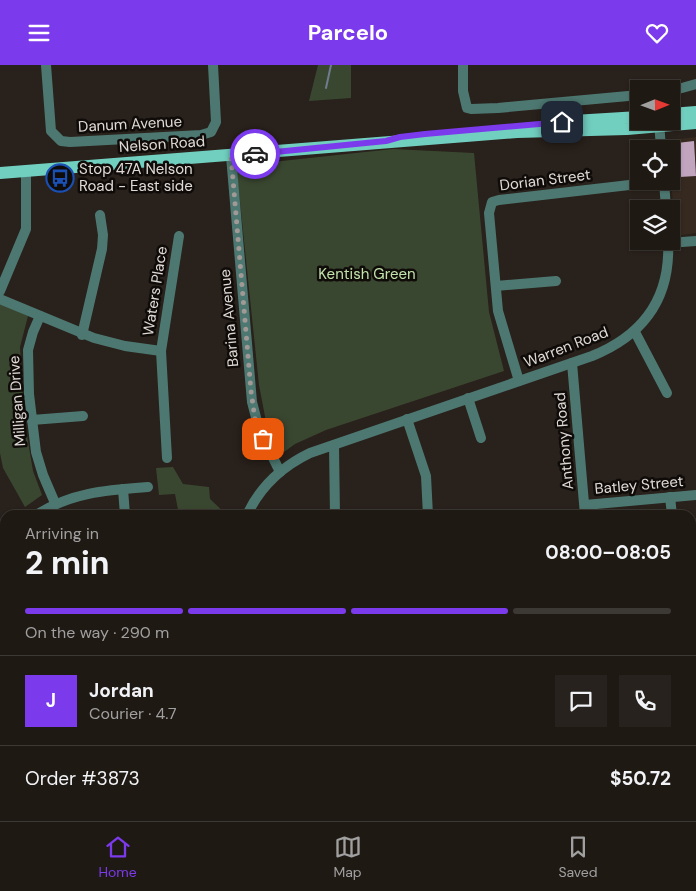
<!DOCTYPE html>
<html lang="en">
<head>
<meta charset="utf-8">
<style>
  body { margin:0; font-family:"DM Sans",sans-serif; background:#27221d; color:#f1f3f6; height:100vh; display:flex; flex-direction:column; font-size:19px; white-space:nowrap }
  * { box-sizing:border-box; margin:0 }
  p { font-size:16px; color:#a1a0a0 }
  .icon { flex:none; width:28px; height:28px; fill:none; stroke:currentColor; stroke-width:2; stroke-linecap:round; stroke-linejoin:round }
  .map { position:relative; flex:1; overflow:hidden }
  .drawer { position:absolute; left:0px; top:445px; width:696px; height:311px; display:flex; flex-direction:column; background:#1f1914; border-radius:15px 15px 0 0; box-shadow:0 1px 4px #0004,0 0 0 1px #3c3834 }
  .drawer>* { flex:none }
  .needle { width:32px; rotate:89deg }
  .tools { position:absolute; left:630px; top:15px; display:grid; gap:10px }
  .tools a { display:grid; place-items:center; width:50px; height:50px; border-radius:0px; background:#1f1914; box-shadow:0 1px 4px #0004,0 0 0 1px #3c3834; font-size:25px }
  .pin { position:absolute; display:grid; place-items:center; width:42px; height:42px; color:#fff; margin:-21px; border-radius:10px; box-shadow:0 2px 8px #0006 }
  .courier { position:absolute; display:grid; place-items:center; width:50px; height:50px; margin:-25px; border:4px solid #7c3aed; border-radius:50%; background:#fff; color:#222; box-shadow:0 1px 6px #0007 }
  .overview em { font-style:normal; font-weight:700 }
  .overview div { display:flex; flex-direction:column-reverse }
  .overview { display:flex; align-items:center; justify-content:space-between; height:85px; padding:0 25px }
  h1 { font-size:32px; font-weight:700; line-height:38px }
  .bar { display:grid; grid-template-columns:repeat(4,1fr); gap:8px 5px; align-content:center; height:60px; padding:0 25px }
  .bar i { height:6px; border-radius:4px; background:#3c3834 }
  .bar .active { background:#7c3aed }
  .bar p { grid-column:span 4 }
  .line { display:flex; align-items:center; gap:12px; padding:0 25px; border-top:1px solid #3c3834 }
  .line div { flex:1 }
  .round { display:grid; place-items:center; flex:none; width:52px; height:52px; border-radius:0px; background:#27221d }
  header { display:flex; justify-content:space-between; align-items:center; height:65px; padding:0 25px; background:#7c3aed; color:#fff; font-size:22px; font-weight:700 }
  .menu { display:flex; justify-content:space-around; align-items:center; height:70px; border-top:1px solid #3c3834; background:#1f1914; font-size:14px; color:#a1a0a0 }
  .menu a { display:grid; justify-items:center; gap:2px }
  .menu .active { color:#7c3aed }
  .map>svg:first-child { display:block }
</style>
</head>
<body>
<header><svg class="icon" aria-label="menu" viewBox="0 0 24 24"><path d="M4 6h16M4 12h16M4 18h16"/></svg>Parcelo<svg class="icon" aria-label="heart" viewBox="0 0 24 24"><path d="M12 20l-8-8c-3-5 5-10 8-4 3-6 11-1 8 4z"/></svg></header>
<div class="map">
<svg width="696" height="756" viewBox="0 0 696 756">
  <rect width="100%" height="100%" fill="#29211b"/>
  <polygon fill="#362920" points="696,72 696,168 676,171 671,116 671,84 668,84 668,75"/>
  <g fill="#3a4730">
    <polygon points="318,0 351,0 351,33 309,36"/>
    <polygon points="393,84 474,88 489,247 504,306 326,365 295,379 280,390 267,362 259,320 236,98 263,98"/>
    <polygon points="0,238 28,251 20,282 24,353 33,406 42,430 25,442 3,403 0,388"/>
    <polygon points="173,402 183,419 209,422 210,434 227,450 179,450 175,429 159,430 156,403"/>
    <polygon points="398,751 602,751 601,756 404,756"/>
  </g>
  <g fill="none" stroke-linecap="round" stroke-linejoin="round">
    <polyline stroke="#6f7c8d" stroke-width="2" points="326,23 331,0"/>
  </g>
  <polygon fill="#c1a4be" points="694,76 696,111 680,112 677,78"/>
  <g fill="none" stroke-linecap="round" stroke-linejoin="round">
    <g stroke="#4d7871" stroke-width="10">
      <polyline points="46,0 51,66 61,76 70,77 201,70 211,67 216,57 213,0"/>
      <polyline points="463,0 463,26 467,43 471,44 498,43 639,30"/>
      <polyline points="671,26 696,19"/>
      <polyline points="576,36 576,63"/>
      <polyline points="659,56 661,84"/>
      <polyline points="231,91 252,337 259,364 280,407"/>
      <polyline points="664,116 666,144"/>
      <polyline points="668,178 696,176"/>
      <polyline points="496,221 556,216"/>
      <polyline points="0,226 26,164 26,106"/>
      <polyline points="0,234 94,273 125,281 161,286"/>
      <polyline points="40,251 33,267 28,285 29,329 36,387 43,410 55,438"/>
      <polyline points="635,267 667,328"/>
      <polyline points="82,270 102,184 103,170 100,150"/>
      <polyline points="572,298 585,450"/>
      <polyline points="519,316 498,246 489,148 492,137 499,135 664,116"/>
      <polyline points="468,333 481,373"/>
      <polyline points="407,354 426,411 428,450"/>
      <polyline points="32,355 83,351"/>
      <polyline points="334,380 335,450"/>
      <polyline points="167,393 161,286 179,171"/>
      <polyline points="123,424 125,450"/>
      <polyline points="670,432 672,450"/>
      <polyline points="585,440 696,430"/>
      <path d="M 36,450 C 72,427 107,425 148,422"/>
      <path d="M 247,450 C 260,422 283,401 310,388 L 592,291 C 644,270 671,233 668,176"/>
      <polyline points="0,474 5,471"/>
      <polyline points="691,519 696,518"/>
      <polyline points="0,619 5,617"/>
      <polyline points="691,674 696,729"/>
      <polyline points="0,713 5,708"/>
      <polyline points="84,751 88,756"/>
      <polyline points="255,751 256,756"/>
      <polyline points="384,751 390,756"/>
      <polyline points="69,756 72,751"/>
      <polyline points="608,756 608,751"/>
    </g>
    <g stroke="#71cfc0" stroke-width="12">
      <polyline points="671,49 696,47"/>
      <polyline points="557,57 639,52"/>
      <polyline points="0,108 517,67 627,64 696,58"/>
    </g>
  </g>
  <g fill="none" stroke-linecap="round" stroke-linejoin="round">
    <polyline stroke="#a09995" stroke-width="5" stroke-dasharray="0 9" points="255,89 231,91 251,326 255,354 263,374"/>
    <polyline stroke="#7c3aed" stroke-width="6" points="255,89 386,76 400,72 425,69 562,57"/>
  </g>
  <defs>
    <g id="bus-ring" transform="scale(1.4375)"><circle r="9.5" fill="#0f0b09" stroke="#1a4fb4" stroke-width="1.5"/><path d="M-5-6H5V4H4V6H2V4H-2V6H-4V4H-5ZM-3.5-4V0h7V-4ZM-3.5 1.2v1.5H-2V1.2ZM2 1.2v1.5H3.5V1.2Z" fill="#1a4fb4"/></g>
  </defs>
  <g fill-rule="evenodd">
    <use href="#bus-ring" x="60" y="113"/>
  </g>
  <g text-anchor="middle" stroke-width="5" stroke-linejoin="round" paint-order="stroke">
    <g font-size="15" fill="#e0dad6" stroke="#0f0b09">
      <text transform="translate(130 59) rotate(-3)" y="5">Danum Avenue</text>
      <text transform="translate(162 79) rotate(-4)" y="5">Nelson Road</text>
      <text transform="translate(545 115) rotate(-7)" y="5">Dorian Street</text>
      <text transform="translate(155 226) rotate(-81)" y="5">Waters Place</text>
      <text transform="translate(229 253) rotate(-95)" y="5">Barina Avenue</text>
      <text transform="translate(566 282) rotate(-21)" y="5">Warren Road</text>
      <text transform="translate(17 336) rotate(-94)" y="5">Milligan Drive</text>
      <text transform="translate(564 376) rotate(-95)" y="5">Anthony Road</text>
      <text transform="translate(639 420) rotate(-5)" y="5">Batley Street</text>
    </g>
    <g font-size="15" fill="#e0dad6" stroke="#0f0b09" text-anchor="start">
      <text x="79" y="109">Stop 47A Nelson<tspan x="79" dy="17">Road - East side</tspan></text>
    </g>
    <g font-size="15" fill="#c2e1ab" stroke="#0f0b09">
      <text x="367" y="214">Kentish Green</text>
    </g>
  </g>
</svg>
<div class="tools">
<a><svg class="needle" viewBox="-14 -14 28 28"><path d="M0-13l5 13h-10z" fill="#e53935"/><path d="M0 13l5-13h-10z" fill="#a1a0a0"/></svg></a>
<a><svg class="icon" aria-label="locate" viewBox="0 0 24 24"><circle cx="12" cy="12" r="6"/><path d="M12 2v4M12 18v4M2 12h4M18 12h4"/></svg></a>
<a><svg class="icon" aria-label="layers" viewBox="0 0 24 24"><path d="M12 4l9 5-9 5-9-5zM3 14l9 5 9-5"/></svg></a>
</div>
<div class="pin" style="left:263px;top:374px;background:#ea580c"><svg class="icon" aria-label="bag" viewBox="0 0 24 24"><path d="M5 8h14l-1 12H6zM9 8a3 3 0 0 1 6 0"/></svg></div>
<div class="pin" style="left:562px;top:57px;background:#1f2937"><svg class="icon" aria-label="home" viewBox="0 0 24 24"><path d="M3 11l9-7 9 7M6 9v11h12V9"/></svg></div>
<div class="courier" style="left:255px;top:89px"><svg class="icon" aria-label="car" viewBox="0 0 24 24"><path d="M5 17H2v-5l4-1 3-4h7l3 4 3 1v5h-3M9 17h6M6 11h13"/><circle cx="7" cy="17" r="2"/><circle cx="17" cy="17" r="2"/></svg></div>
<section class="drawer">
<div class="overview"><div><h1>2 min</h1><p>Arriving in</p></div><em>08:00–08:05</em></div>
<div class="bar"><i class="active"></i><i class="active"></i><i class="active"></i><i></i><p>On the way · 290 m</p></div>
<div class="line" style="height:90px"><b class="round" style="background:#7c3aed;color:#fff">J</b><div><b>Jordan</b><p>Courier · 4.7</p></div><a class="round"><svg class="icon" aria-label="chat" viewBox="0 0 24 24"><path d="M4 5h16v11H9l-5 4z"/></svg></a><a class="round"><svg class="icon" aria-label="phone" viewBox="0 0 24 24"><path d="M5 4h4l2 5-3 2q2 4 5 5l2-3 5 2v4C11 20 4 13 5 4z"/></svg></a></div>
<div class="line" style="height:65px"><div>Order #3873</div><b>$50.72</b></div>
</section>
</div>
<nav class="menu">
<a class="active"><svg class="icon" aria-label="home" viewBox="0 0 24 24"><path d="M3 11l9-7 9 7M6 9v11h12V9"/></svg>Home</a>
<a><svg class="icon" aria-label="map" viewBox="0 0 24 24"><path d="M3 6l6-2 6 2 6-2v14l-6 2-6-2-6 2zM9 4v14M15 6v14"/></svg>Map</a>
<a><svg class="icon" aria-label="saved" viewBox="0 0 24 24"><path d="M7 4h10v16l-5-4-5 4z"/></svg>Saved</a>
</nav>
</body>
</html>
